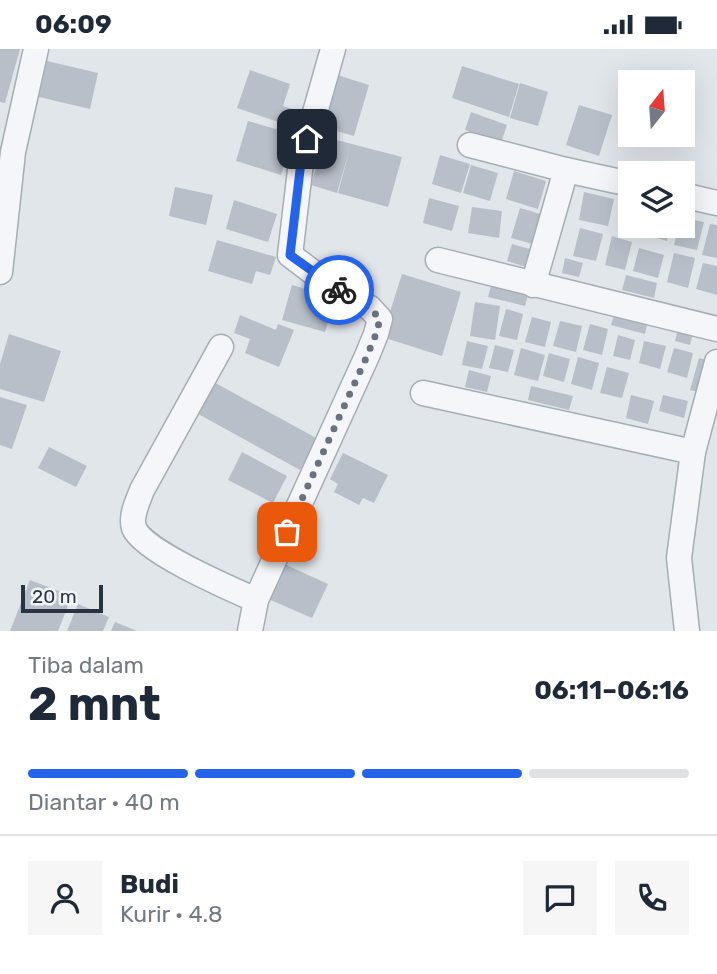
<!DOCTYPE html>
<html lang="id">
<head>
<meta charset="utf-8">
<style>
  body { margin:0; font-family:Rubik,sans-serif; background:#f6f6f7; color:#1f2937; height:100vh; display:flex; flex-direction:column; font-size:26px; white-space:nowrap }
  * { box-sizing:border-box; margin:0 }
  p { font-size:23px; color:#747a83 }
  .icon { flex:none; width:38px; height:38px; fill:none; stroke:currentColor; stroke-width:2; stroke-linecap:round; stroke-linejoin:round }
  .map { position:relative; height:582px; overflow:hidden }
  .drawer { display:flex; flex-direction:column; background:#fff; flex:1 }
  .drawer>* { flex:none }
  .needle { width:46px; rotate:17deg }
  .fabs { position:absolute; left:618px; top:21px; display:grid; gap:14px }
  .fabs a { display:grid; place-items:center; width:77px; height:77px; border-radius:0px; background:#fff; box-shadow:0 7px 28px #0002; font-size:35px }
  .scale { position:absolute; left:21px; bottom:18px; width:82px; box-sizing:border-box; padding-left:7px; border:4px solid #293443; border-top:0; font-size:19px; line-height:24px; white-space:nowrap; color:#293443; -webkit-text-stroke:5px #f1f4f8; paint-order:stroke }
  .pin { position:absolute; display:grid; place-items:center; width:60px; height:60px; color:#fff; margin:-30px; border-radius:14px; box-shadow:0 4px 10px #0006 }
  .courier { position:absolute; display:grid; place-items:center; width:70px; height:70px; margin:-35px; border:5px solid #2563eb; border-radius:50%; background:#fff; color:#222; box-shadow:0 2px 9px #0007 }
  .summary em { font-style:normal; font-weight:700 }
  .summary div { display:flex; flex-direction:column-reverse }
  .summary { display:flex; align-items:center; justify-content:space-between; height:119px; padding:0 28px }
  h1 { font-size:46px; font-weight:700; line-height:52px }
  .bar { display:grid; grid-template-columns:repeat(4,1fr); gap:10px 7px; align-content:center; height:84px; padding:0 28px }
  .bar i { height:9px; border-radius:5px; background:#e0e1e3 }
  .bar .active { background:#2563eb }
  .bar p { grid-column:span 4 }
  .line { display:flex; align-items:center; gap:18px; padding:0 28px; border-top:2px solid #e0e1e3 }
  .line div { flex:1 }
  .round { display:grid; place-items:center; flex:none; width:74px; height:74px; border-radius:0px; background:#f6f6f7 }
  .status { display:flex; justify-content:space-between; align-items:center; height:49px; padding:0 35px; background:#fff; direction:ltr }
  .status svg { height:19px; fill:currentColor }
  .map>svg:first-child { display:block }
</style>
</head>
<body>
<div class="status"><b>06:09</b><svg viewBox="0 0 49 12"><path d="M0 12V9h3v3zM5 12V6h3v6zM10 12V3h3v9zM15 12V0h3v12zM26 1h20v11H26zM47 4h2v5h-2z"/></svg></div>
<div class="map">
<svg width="717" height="582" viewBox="0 0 717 582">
  <rect width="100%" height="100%" fill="#e1e6eb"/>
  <g fill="#b8bfc8">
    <polygon points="0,0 20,0 5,54 0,53"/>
    <polygon points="47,12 98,24 90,60 39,48"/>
    <polygon points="462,17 519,35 509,68 452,49"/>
    <polygon points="250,21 290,35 283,57 301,63 296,79 237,59"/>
    <polygon points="331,24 369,36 354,87 316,76"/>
    <polygon points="520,34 548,43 538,77 510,69"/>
    <polygon points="579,56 612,66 599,107 566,96"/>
    <polygon points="471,63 507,76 501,94 465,81"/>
    <polygon points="248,72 293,85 281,126 236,112"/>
    <polygon points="325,88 402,108 388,158 338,144 350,99 337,144 311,136"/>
    <polygon points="440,106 470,115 461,144 432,135"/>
    <polygon points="471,116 498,124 490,152 463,144"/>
    <polygon points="514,122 546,132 538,160 506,150"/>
    <polygon points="175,138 213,146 206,176 169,167"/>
    <polygon points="584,143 614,150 608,177 579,171"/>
    <polygon points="429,149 459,157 452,182 423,174"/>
    <polygon points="624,150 630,151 630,177 643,177 641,186 619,182"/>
    <polygon points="234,151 277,165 268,193 226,180"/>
    <polygon points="472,158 502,162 499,189 468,184"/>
    <polygon points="520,159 544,166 536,196 511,189"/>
    <polygon points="682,169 704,173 697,201 674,196 679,177 682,177"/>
    <polygon points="710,175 717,176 717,209 702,206"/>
    <polygon points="649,177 671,177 667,192 646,186"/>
    <polygon points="580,179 603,185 596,212 573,207"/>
    <polygon points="612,187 632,193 625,221 605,216"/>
    <polygon points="217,191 276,208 270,226 256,222 252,235 208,222"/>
    <polygon points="512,195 540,203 535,221 507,212"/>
    <polygon points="639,199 664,206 658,229 633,222"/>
    <polygon points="674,204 695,209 688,239 667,233"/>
    <polygon points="565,209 583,214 579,228 562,224"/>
    <polygon points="703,214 717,217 717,246 696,240"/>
    <polygon points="402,225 461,243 442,307 382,288"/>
    <polygon points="626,226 657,234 654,249 622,241"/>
    <polygon points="492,233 529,242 525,257 488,248"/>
    <polygon points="292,236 336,249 325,283 282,271"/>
    <polygon points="475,253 500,257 495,291 470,287"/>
    <polygon points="506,260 523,265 517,291 499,287"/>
    <polygon points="615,263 648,272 645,285 611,276"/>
    <polygon points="240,266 276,281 278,275 294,281 279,318 245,304 250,290 234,284"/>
    <polygon points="532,268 551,273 545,298 525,293"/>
    <polygon points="560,272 582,277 576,303 553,297"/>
    <polygon points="590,275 608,280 602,306 583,301"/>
    <polygon points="678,280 693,284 690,296 675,292"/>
    <polygon points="9,285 61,302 44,353 0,340 0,315"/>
    <polygon points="618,286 635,291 630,311 613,307"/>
    <polygon points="467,292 488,297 482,320 462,316"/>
    <polygon points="644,292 666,297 660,320 639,314"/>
    <polygon points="495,296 514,301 508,323 489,319"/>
    <polygon points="521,299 545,306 538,332 514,326"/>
    <polygon points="674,299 693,304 687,329 667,323"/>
    <polygon points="549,304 570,310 564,333 543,327"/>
    <polygon points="578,308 599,314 592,341 571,335"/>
    <polygon points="699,309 708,311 699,343 690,341"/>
    <polygon points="607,318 629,324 622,349 600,344"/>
    <polygon points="469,321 491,327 487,343 465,338"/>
    <polygon points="208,330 318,390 300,421 191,361"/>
    <polygon points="531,337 573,347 569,361 528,351"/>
    <polygon points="631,346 654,352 648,375 626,369"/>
    <polygon points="663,346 688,352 684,369 659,362"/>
    <polygon points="0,348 27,356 12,400 0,396"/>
    <polygon points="49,398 87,417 76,438 38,419"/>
    <polygon points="242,403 287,427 273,454 228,431"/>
    <polygon points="343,404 388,426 374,454 363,449 359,456 334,443 338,435 330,430"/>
    <polygon points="282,514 328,535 312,569 266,549"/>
    <polygon points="30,531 72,547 58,582 10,582"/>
    <polygon points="78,555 109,568 103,582 67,582"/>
    <polygon points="115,573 137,582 111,582"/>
  </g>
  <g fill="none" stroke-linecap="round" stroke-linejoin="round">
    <g stroke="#a6adb5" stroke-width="27">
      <g id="street">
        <polyline points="470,96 566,121 630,135"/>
        <polyline points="682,146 717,154"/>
        <polyline points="438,211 717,280"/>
        <polyline points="0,223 13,103 36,0"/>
        <polyline points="533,236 566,121"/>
        <path d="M 221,298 L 142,441 C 138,452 130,467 134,479 C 143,502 231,540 256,551"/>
        <polyline points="423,344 693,403"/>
        <polyline points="250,582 256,551 367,307 376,285 380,270 370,259 331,237 290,206 301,113 333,0"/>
        <polyline points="687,582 679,509 693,403 717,313"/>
      </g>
    </g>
    <use href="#street" stroke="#f4f6f9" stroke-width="24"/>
  </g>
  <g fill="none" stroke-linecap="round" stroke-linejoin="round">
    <polyline stroke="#69727e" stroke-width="7" stroke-dasharray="0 12.6" points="287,483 367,307 376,285 380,270 370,259 339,241"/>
    <polyline stroke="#2563eb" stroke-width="9" points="307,90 301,113 290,206 339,241"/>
  </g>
</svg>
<div class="fabs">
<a><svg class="needle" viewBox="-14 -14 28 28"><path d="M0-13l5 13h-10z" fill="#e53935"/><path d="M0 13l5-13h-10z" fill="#747a83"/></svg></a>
<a><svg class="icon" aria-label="layers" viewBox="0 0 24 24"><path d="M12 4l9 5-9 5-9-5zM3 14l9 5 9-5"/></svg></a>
</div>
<div class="scale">20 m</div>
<div class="pin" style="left:287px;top:483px;background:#ea580c"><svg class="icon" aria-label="bag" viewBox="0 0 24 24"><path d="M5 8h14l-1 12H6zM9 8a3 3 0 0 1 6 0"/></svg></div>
<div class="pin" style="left:307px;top:90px;background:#1f2937"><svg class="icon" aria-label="home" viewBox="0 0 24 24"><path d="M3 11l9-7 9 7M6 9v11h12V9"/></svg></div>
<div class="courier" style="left:339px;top:241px"><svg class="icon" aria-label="bike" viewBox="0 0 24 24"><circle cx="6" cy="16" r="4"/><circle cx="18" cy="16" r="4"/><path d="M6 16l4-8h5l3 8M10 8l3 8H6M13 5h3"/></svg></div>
</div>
<section class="drawer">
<div class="summary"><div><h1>2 mnt</h1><p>Tiba dalam</p></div><em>06:11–06:16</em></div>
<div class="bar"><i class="active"></i><i class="active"></i><i class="active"></i><i></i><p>Diantar · 40 m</p></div>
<div class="line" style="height:126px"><a class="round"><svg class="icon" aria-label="person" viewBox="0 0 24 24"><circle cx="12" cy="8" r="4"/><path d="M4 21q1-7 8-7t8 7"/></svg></a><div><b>Budi</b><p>Kurir · 4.8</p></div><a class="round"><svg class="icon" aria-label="chat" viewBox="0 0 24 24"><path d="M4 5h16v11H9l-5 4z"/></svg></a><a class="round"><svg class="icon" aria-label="phone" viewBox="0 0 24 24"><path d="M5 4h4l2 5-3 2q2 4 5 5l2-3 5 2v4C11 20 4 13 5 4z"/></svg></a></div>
</section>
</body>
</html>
